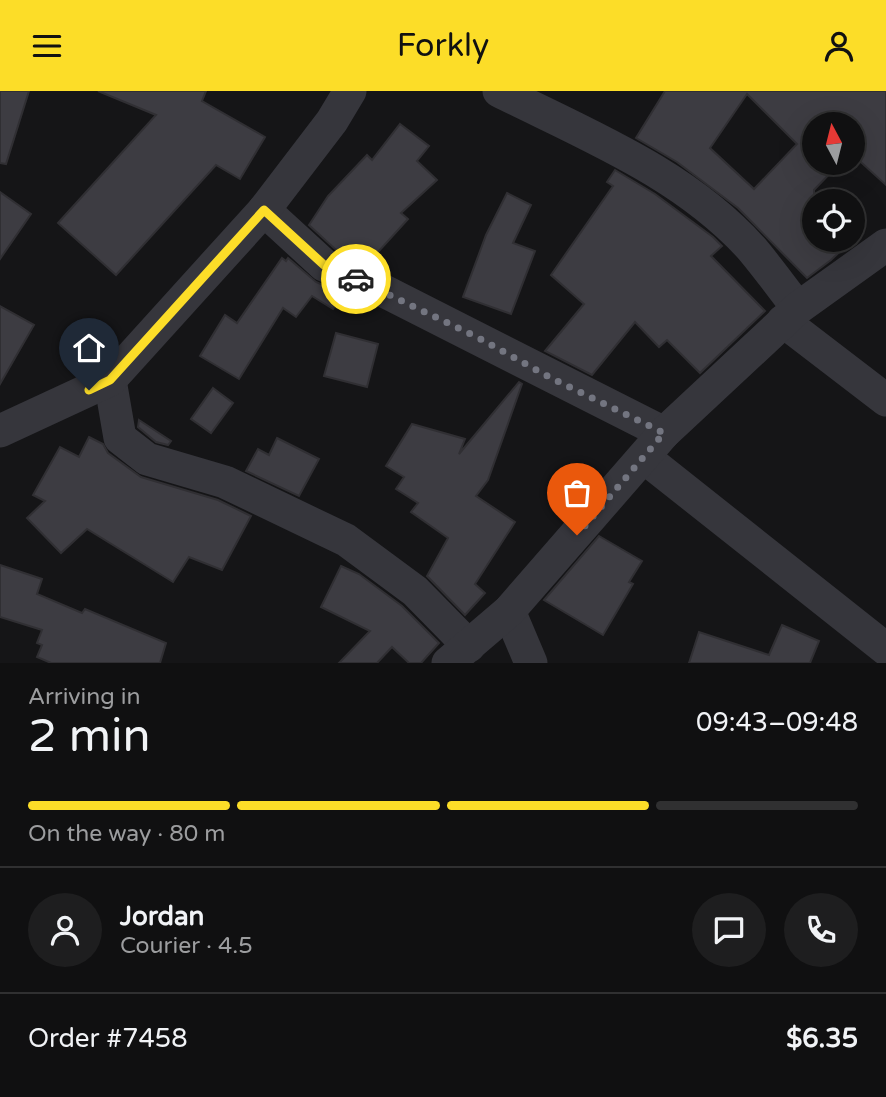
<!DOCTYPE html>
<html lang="en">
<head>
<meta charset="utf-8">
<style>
  body { margin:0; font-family:"Varela Round",sans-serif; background:#1e1e1f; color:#f1f3f6; height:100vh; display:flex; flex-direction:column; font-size:26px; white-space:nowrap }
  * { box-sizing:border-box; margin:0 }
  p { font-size:23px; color:#9c9d9f }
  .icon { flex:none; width:38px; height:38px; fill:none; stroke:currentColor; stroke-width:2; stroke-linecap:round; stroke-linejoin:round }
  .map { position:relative; height:572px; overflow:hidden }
  .details { display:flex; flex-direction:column; background:#101011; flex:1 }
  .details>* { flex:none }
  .needle { width:46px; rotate:353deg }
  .tools { position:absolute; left:802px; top:21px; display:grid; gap:14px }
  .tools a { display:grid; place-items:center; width:63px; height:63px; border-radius:50%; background:#101011; box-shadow:0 7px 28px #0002,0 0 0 2px #303031; font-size:35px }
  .pin { position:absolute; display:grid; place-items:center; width:60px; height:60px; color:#fff; margin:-72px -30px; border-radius:50% 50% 50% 0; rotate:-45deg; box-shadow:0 0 7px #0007 }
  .pin .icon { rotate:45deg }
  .courier { position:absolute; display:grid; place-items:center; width:70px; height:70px; margin:-35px; border:5px solid #fcdd28; border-radius:50%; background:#fff; color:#222; box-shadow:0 2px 9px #0007 }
  .summary em { font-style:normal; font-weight:600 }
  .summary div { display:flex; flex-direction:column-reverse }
  .summary { display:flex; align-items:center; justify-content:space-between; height:119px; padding:0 28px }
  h1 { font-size:46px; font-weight:600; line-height:52px }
  .bar { display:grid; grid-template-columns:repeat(4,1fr); gap:10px 7px; align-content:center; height:84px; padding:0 28px }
  .bar i { height:9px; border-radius:5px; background:#303031 }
  .bar .on { background:#fcdd28 }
  .bar p { grid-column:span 4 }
  .line { display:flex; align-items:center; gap:18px; padding:0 28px; border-top:2px solid #303031 }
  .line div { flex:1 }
  .round { display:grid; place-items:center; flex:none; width:74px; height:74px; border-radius:37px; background:#1e1e1f }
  header { display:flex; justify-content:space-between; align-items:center; height:91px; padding:0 28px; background:#fcdd28; color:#111; font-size:32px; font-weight:600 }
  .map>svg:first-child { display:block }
</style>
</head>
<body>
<header><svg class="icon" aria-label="menu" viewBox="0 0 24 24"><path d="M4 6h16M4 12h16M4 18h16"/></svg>Forkly<svg class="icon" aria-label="person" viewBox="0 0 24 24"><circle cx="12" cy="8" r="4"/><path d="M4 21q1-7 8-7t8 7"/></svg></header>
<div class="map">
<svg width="886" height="572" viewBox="0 0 886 572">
  <rect width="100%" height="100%" fill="#151517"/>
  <g fill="#3d3c42" stroke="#302f33" stroke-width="2" fill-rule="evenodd">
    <polygon points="0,0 29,0 6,73 0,72"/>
    <polygon points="98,0 206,0 202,10 265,46 240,88 216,74 116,184 58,132 156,24"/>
    <path d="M 665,0 L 886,0 L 886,94 L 852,63 L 852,33 L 814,33 L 814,72 L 840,72 L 814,99 L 814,149 L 852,149 L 831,169 L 807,187 L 738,117 L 677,71 L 636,47 ZM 747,3 L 797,53 L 754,98 L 710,57 Z"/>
    <polygon points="400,33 429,55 417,70 437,89 401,122 408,128 368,172 335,158 309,134 328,105 367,64 372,69"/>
    <polygon points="615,79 655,103 713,146 722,155 711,165 765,220 700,282 667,249 659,256 635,231 592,284 545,260 584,213 551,184 613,95 607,91"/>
    <polygon points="0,101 31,123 0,168"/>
    <polygon points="507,102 531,114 513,152 535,160 511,223 463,206 486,144"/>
    <polygon points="282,167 286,170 288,167 316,191 343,203 333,218 312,205 296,226 283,217 239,288 200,265 225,224 237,232"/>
    <polygon points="0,215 34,234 0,293"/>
    <polygon points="336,242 378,253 367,296 324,285"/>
    <polygon points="519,291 522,293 488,389 476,405 515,431 475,493 485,502 465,524 427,485 448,447 411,421 418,412 396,398 404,386 386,375 412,333 465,348 459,363"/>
    <polygon points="213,297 233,312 211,342 191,328"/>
    <polygon points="139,329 171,350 168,354 156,351 138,336"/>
    <polygon points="89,346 103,353 108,362 141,386 218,409 251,425 222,479 189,466 173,491 87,438 61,462 27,427 45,410 33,404 60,356 79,366"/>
    <polygon points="277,347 319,368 299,405 246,380 258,358 269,364"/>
    <polygon points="599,445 642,470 629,491 633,493 603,544 544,509"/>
    <polygon points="0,474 42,488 37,503 82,522 85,518 166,552 160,572 51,572 37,566 42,554 37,552 42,539 0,526"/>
    <polygon points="341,475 359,483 402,515 439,552 421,572 409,572 392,556 377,572 339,572 370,540 321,516"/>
    <polygon points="782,534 819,550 810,572 689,572 699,541 769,564"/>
  </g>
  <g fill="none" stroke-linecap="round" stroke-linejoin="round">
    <g stroke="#36363c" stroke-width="33">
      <path d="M 499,0 C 587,44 685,83 752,158 C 768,177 783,198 798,217"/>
      <polyline points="264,119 324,174 380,198 664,342"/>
      <polyline points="783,230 886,309"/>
      <polyline points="110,289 120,347 147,368 225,391 346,449 415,500 469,555"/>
      <polyline points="0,340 110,289 264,119 332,30 350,0"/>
      <polyline points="645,367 886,558"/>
      <polyline points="509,520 531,572"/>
      <polyline points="448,572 509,520 664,342 798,217 886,154"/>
    </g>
  </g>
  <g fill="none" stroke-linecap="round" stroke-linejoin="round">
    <polyline stroke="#737580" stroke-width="7" stroke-dasharray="0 12.6" points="356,188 477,246 551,287 664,342 577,444"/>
    <polyline stroke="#fcdd28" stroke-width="9" points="89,299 110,289 264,119 324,174 356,188"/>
  </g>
</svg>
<div class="tools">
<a><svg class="needle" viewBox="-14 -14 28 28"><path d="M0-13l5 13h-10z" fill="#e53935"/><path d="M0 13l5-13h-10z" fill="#9c9d9f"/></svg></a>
<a><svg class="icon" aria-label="locate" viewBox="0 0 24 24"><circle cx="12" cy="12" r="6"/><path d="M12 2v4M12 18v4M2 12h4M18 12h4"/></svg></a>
</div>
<div class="pin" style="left:577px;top:444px;background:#ea580c"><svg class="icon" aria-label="bag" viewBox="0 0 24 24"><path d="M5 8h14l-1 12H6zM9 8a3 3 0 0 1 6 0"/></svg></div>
<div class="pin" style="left:89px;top:299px;background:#1f2937"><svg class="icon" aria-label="home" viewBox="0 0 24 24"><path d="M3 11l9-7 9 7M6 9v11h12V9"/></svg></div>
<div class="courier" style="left:356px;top:188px"><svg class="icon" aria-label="car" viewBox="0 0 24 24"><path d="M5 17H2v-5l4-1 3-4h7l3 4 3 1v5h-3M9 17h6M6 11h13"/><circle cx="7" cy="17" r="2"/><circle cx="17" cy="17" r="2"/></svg></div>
</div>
<section class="details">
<div class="summary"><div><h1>2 min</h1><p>Arriving in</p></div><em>09:43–09:48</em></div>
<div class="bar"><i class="on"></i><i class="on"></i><i class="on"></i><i></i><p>On the way · 80 m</p></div>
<div class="line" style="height:126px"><a class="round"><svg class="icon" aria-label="person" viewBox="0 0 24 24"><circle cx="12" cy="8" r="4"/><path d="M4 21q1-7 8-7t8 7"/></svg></a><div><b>Jordan</b><p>Courier · 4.5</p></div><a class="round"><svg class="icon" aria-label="chat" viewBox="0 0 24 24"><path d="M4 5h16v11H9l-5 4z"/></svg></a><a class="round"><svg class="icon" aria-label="phone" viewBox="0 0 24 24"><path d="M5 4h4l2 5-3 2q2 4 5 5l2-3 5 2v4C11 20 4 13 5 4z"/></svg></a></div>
<div class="line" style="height:91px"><div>Order #7458</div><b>$6.35</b></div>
</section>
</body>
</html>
